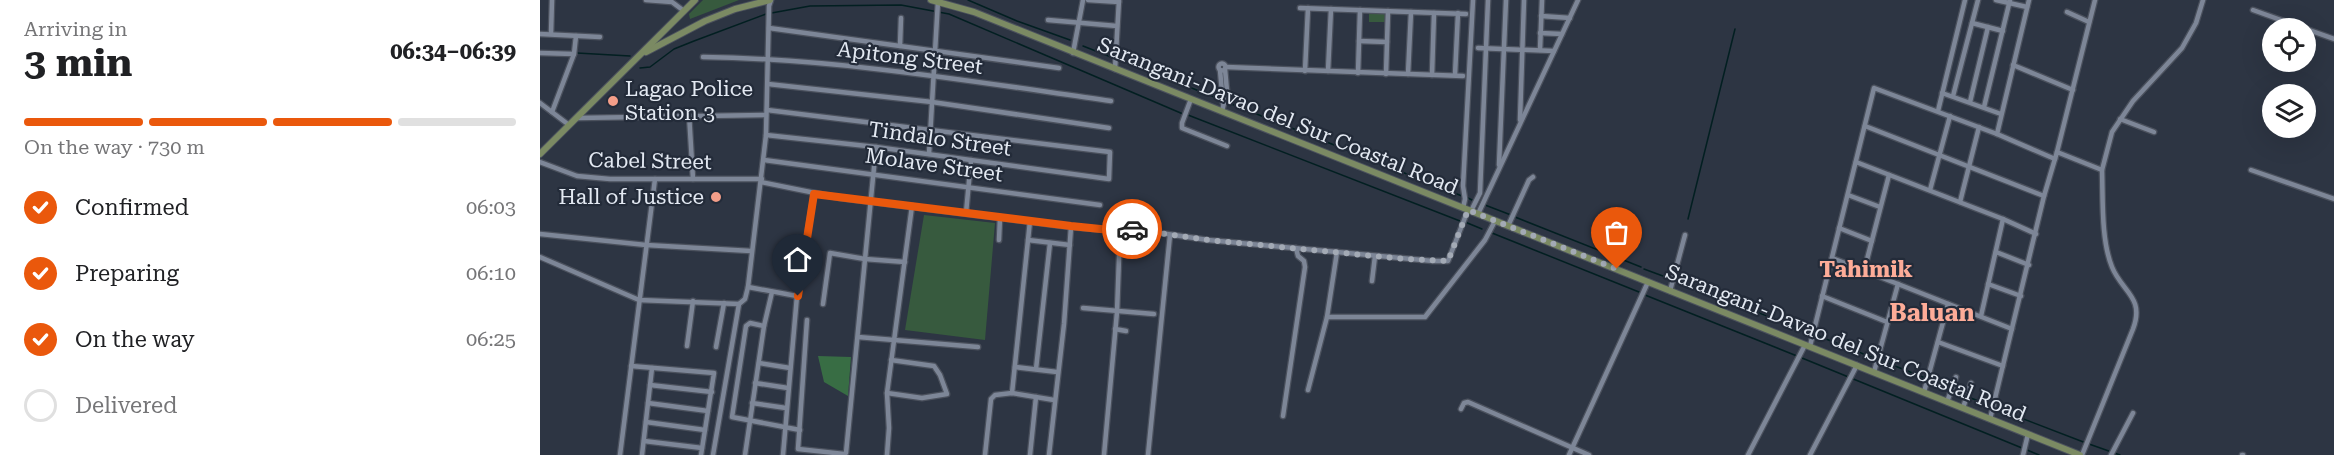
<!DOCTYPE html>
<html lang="en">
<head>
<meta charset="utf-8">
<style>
  body { margin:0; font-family:"Roboto Serif",serif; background:#f6f6f6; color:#202124; height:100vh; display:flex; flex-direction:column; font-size:22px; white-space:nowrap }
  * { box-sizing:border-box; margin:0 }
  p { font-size:20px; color:#757577 }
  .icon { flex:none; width:33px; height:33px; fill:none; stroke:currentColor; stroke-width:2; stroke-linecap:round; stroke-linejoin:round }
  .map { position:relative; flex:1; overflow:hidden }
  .details { display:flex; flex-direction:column; background:#fff; width:540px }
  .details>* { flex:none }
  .tools { position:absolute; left:1722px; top:18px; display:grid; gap:12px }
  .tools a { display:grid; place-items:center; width:54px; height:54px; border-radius:50%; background:#fff; box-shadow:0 6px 24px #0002; font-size:30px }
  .pin { position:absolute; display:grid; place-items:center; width:51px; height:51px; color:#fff; margin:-62px -26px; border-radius:50% 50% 50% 0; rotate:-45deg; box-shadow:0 0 6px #0007 }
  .pin .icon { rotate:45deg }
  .courier { position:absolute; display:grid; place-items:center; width:60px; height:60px; margin:-30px; border:4px solid #ea580c; border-radius:50%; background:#fff; color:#222; box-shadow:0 2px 8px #0007 }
  .headline em { font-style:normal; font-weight:700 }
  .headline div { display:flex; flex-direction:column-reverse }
  .headline { display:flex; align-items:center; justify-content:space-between; height:102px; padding:0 24px }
  h1 { font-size:39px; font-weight:700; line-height:45px }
  .bar { display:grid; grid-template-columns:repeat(4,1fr); gap:9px 6px; align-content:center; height:72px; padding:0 24px }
  .bar i { height:8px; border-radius:4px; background:#e0e0e0 }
  .bar .active { background:#ea580c }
  .bar p { grid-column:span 4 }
  ol { padding:0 24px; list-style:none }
  li { display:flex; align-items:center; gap:18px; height:66px }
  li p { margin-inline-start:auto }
  li .icon { padding:6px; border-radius:50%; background:#ea580c; color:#fff; stroke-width:4 }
  li:last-child { color:#757577 }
  li i { width:33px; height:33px; border:3px solid #e0e0e0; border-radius:50% }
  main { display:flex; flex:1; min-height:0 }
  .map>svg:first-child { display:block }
</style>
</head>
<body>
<main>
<section class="details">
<div class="headline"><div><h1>3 min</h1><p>Arriving in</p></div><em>06:34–06:39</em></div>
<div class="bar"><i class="active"></i><i class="active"></i><i class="active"></i><i></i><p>On the way · 730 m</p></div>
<ol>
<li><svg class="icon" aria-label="check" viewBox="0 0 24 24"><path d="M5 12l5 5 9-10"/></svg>Confirmed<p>06:03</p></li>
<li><svg class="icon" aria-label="check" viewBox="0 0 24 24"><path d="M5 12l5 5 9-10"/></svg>Preparing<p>06:10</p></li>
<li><svg class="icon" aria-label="check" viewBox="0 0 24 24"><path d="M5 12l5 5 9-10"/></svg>On the way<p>06:25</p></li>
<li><i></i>Delivered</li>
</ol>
</section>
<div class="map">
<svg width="1794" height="455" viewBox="0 0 1794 455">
  <rect width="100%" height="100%" fill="#2d3543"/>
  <g fill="#375a3e">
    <polygon points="163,0 199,0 150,19 149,14"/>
    <rect x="829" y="13" width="16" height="9"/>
    <polygon points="384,215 455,223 445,340 365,330"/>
  </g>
  <polygon fill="#386d44" points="278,356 311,357 308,396 284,382"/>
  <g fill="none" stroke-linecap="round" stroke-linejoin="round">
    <g stroke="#021f21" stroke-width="1.5">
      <polyline points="428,0 477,21 530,40"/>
      <polyline points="543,46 571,57"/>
      <polyline points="37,53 90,56"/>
      <polyline points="578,59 677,98"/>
      <polyline points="100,68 110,67 134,49 154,41 226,14 270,6 361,5 409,14 643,114"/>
      <polyline points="689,103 922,196"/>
      <polyline points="648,115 920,221"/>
      <polyline points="928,198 932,200"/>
      <polyline points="945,205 971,215"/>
      <polyline points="975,217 1101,267"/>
      <polyline points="1148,219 1195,29"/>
      <polyline points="925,222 942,229"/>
      <polyline points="952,233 1099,292"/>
      <polyline points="1104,269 1131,279"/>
      <polyline points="1136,281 1271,333"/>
      <polyline points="1105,295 1257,356"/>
      <polyline points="1276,335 1336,359"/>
      <polyline points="1262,358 1482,448"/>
      <polyline points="1340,360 1385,378"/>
      <polyline points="1390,380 1410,390"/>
      <polyline points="1413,391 1425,396"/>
      <polyline points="1428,397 1452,406"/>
      <polyline points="1455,408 1546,443"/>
      <polyline points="1549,444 1580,455"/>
      <polyline points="1487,450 1499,455"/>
    </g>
    <g stroke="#4b515d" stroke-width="7">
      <g id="minor">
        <polyline points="106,0 132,2 144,11"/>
        <polyline points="548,0 579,2"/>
        <polyline points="1456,0 1487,7"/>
        <polyline points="760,8 926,14"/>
        <polyline points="1713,10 1794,39"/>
        <polyline points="1527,12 1549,22"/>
        <polyline points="1001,16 1030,18"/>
        <polyline points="508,20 577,26"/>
        <polyline points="1432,23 1463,31"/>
        <polyline points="229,28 519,68"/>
        <polyline points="1000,33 1022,34"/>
        <polyline points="0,34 60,37"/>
        <polyline points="11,34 12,0"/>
        <polyline points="819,41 847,42"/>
        <polyline points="360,46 361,18"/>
        <polyline points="938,48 1014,51"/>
        <polyline points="1000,50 1002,0"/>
        <polyline points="0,53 34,54"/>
        <polyline points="533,53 543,0"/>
        <path d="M 163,57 C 300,59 436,82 571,101"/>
        <circle cx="682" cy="67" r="3.5"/>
        <polyline points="1473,65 1533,90"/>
        <polyline points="686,67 923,76"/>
        <polyline points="575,69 579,0"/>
        <polyline points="680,70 683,103"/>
        <polyline points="765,71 768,8"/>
        <polyline points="788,71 791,9"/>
        <polyline points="818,73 820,10"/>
        <polyline points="846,74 848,11"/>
        <polyline points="868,74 871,12"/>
        <polyline points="892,75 894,13"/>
        <polyline points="915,75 918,13"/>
        <polyline points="228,84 392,102 569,128"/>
        <polyline points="1402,93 1461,114"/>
        <polyline points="1413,96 1438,0"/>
        <polyline points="651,99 642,123 642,128 687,146"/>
        <polyline points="1430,102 1448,27"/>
        <polyline points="0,103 29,125"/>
        <polyline points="1444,107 1470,0"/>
        <polyline points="682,111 687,91 685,69"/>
        <polyline points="1398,111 1425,0"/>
        <polyline points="12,112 34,54 36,36"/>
        <polyline points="149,114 153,179"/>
        <polyline points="37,118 226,115"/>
        <polyline points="1580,119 1614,132"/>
        <polyline points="980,120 984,0"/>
        <polyline points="1325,126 1504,196"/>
        <polyline points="1457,134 1489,0"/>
        <polyline points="226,135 336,147 569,179 570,152 227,110"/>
        <polyline points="1517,152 1555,0"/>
        <polyline points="389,154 398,1"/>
        <polyline points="224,160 560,205"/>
        <polyline points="0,162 37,176 70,179 222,179"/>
        <polyline points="1316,162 1463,219 1496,234"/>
        <polyline points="959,165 966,0"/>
        <polyline points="1711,170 1794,199"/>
        <polyline points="221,182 300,198 531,227 580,231 593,229 668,240 893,261 908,261 928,210"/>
        <polyline points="1390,190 1410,116"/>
        <polyline points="1308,195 1340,207"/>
        <polyline points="1420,202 1439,127"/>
        <polyline points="923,208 925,199 923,186 933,0"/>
        <polyline points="931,211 940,193 948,0"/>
        <polyline points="426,213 431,160"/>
        <polyline points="938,214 1038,0"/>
        <polyline points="968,226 989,180 993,177"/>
        <polyline points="1299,228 1332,241"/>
        <polyline points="0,234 106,245 211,251"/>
        <polyline points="459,240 460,217"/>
        <polyline points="488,240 530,245"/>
        <polyline points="1456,252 1489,265"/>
        <polyline points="0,257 99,300 199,304"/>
        <polyline points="1292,258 1472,329"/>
        <polyline points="1324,271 1349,175"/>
        <polyline points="832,281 835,256"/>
        <polyline points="1448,284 1481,296"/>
        <polyline points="208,287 257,296"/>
        <polyline points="1130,291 1145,235"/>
        <polyline points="1282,296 1347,322"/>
        <polyline points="283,304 290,253 325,259 365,262"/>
        <polyline points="543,308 614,314"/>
        <polyline points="1441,316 1463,219"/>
        <polyline points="787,317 885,317 945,240 955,221"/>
        <polyline points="267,320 258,449 304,454 306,453 336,147"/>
        <polyline points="224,326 210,323 206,326 192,417 260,430"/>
        <polyline points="575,329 586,331"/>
        <polyline points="318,337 438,347"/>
        <polyline points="1398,342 1463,366"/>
        <polyline points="147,346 153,301"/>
        <polyline points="1270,346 1334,88 1457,134 1515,159"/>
        <polyline points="176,347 184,303"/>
        <polyline points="219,363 250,368"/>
        <polyline points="91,366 174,373 161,455"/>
        <polyline points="475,367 517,372"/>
        <polyline points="496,369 510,243"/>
        <polyline points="1334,372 1358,284"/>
        <polyline points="215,383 248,388"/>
        <polyline points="110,385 172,392"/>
        <polyline points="768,390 787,317 797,252"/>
        <polyline points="1384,392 1408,304"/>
        <polyline points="347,393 382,398 407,394 400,375 394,366 351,360"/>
        <polyline points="472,393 490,221"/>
        <polyline points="1407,402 1416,377"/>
        <polyline points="108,403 168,411"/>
        <polyline points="212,403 246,408"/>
        <polyline points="1423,408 1431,383"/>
        <polyline points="921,409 924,403 928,402 1049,455"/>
        <polyline points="743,416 765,267 764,261 758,256 756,248"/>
        <polyline points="1450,419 1504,196 1517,152 1562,170 1572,132 1593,101 1642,48 1656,23 1663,0"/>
        <polyline points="106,422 165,430"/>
        <polyline points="104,441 162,448"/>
        <polyline points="80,455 115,179"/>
        <polyline points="102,455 112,368"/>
        <polyline points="173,455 199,304 205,299 208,287 226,135 229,6 231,0"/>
        <polyline points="205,455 224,326 232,292"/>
        <polyline points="243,455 257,296 274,194"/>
        <polyline points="347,455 349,428 347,393 372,206"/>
        <polyline points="445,455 451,399 455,395 472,393 514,400"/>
        <polyline points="490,455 496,397"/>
        <polyline points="509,455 524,324 531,227"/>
        <polyline points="564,455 577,312 580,231"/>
        <polyline points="608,455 630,235"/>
        <polyline points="1029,455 1108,282"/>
        <polyline points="1208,455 1265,345"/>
        <polyline points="1270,455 1317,365"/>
        <polyline points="1483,455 1488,434"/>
        <path d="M 1542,455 L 1593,329 C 1605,297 1582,292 1572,267 C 1561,240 1563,199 1562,170"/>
        <polyline points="1571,455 1593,413"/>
        <polyline points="1702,455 1703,455"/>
      </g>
    </g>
    <g stroke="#4b515d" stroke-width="8">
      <g id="major">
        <polyline points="391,0 434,12 1540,455"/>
        <polyline points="106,52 165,21 195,9 230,0"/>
        <polyline points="0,154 155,0"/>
      </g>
    </g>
    <use href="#minor" stroke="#7d8697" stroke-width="4.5"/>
    <use href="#major" stroke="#7b8a63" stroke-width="6"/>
  </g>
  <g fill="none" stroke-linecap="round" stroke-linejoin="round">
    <polyline stroke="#a3aab5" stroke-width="6" stroke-dasharray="0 10.8" points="592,229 668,240 865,259 908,261 928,210 1077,269"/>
    <polyline stroke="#ea580c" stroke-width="8" points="258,296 274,194 531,226 580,231 592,229"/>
  </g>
  <g fill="#f49e89" stroke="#232b39" stroke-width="2">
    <circle cx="73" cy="101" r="6"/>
    <circle cx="176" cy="197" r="6"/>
  </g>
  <g text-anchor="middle" stroke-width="4.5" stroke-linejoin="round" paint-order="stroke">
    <g font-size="21" fill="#e3e9f2" stroke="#232b39">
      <text transform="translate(370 58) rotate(7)" y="7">Apitong Street</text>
      <text transform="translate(738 116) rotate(22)" y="7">Sarangani-Davao del Sur Coastal Road</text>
      <text transform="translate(400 139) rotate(8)" y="7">Tindalo Street</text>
      <text transform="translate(110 161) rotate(1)" y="7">Cabel Street</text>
      <text transform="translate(394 165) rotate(8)" y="7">Molave Street</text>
      <text transform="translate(1306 343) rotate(22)" y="7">Sarangani-Davao del Sur Coastal Road</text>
    </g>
    <g font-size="21" fill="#e3e9f2" stroke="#232b39" text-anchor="start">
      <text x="85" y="96">Lagao Police<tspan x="85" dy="24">Station 3</tspan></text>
      <text x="164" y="204" text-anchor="end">Hall of Justice</text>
    </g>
    <g font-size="22" font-weight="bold" fill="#fdac98" stroke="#232b39">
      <text x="1326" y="277">Tahimik</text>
    </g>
    <g font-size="24" font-weight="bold" fill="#fdac98" stroke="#232b39">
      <text x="1392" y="321">Baluan</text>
    </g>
  </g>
</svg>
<div class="tools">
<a><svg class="icon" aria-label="locate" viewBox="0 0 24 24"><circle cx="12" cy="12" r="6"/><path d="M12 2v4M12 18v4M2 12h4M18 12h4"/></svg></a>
<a><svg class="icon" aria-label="layers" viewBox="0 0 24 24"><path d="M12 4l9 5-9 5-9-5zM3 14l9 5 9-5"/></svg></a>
</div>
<div class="pin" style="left:1077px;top:269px;background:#ea580c"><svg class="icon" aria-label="bag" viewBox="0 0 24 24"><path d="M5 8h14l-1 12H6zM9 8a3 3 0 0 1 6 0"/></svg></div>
<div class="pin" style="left:258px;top:296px;background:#1f2937"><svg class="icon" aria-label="home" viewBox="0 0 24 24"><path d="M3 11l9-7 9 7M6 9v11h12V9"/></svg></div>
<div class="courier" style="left:592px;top:229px"><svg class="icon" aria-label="car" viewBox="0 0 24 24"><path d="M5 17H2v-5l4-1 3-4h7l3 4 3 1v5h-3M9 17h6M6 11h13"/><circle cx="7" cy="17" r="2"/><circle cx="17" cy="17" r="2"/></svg></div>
</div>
</main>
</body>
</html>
